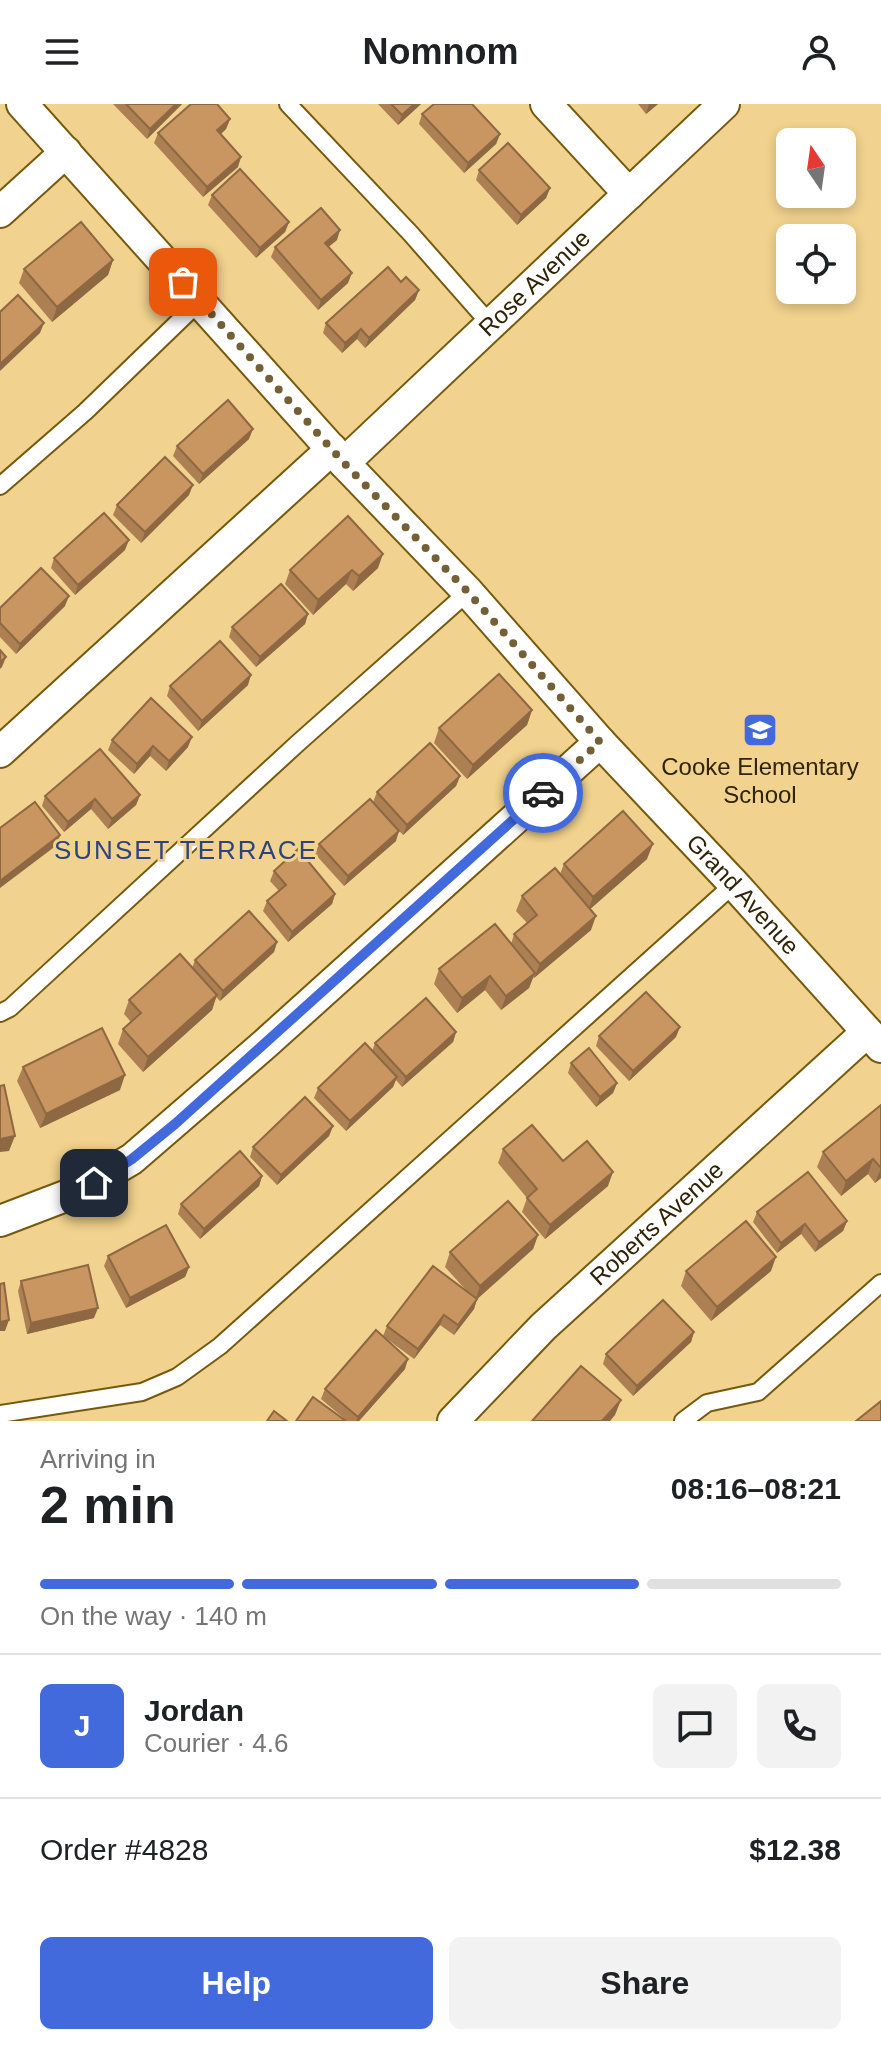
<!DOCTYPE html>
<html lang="en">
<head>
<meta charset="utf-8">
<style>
  body { margin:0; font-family:Arial,sans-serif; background:#f2f2f2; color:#202124; height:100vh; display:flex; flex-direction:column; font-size:30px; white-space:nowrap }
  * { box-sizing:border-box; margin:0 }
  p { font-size:26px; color:#757577 }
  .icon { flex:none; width:44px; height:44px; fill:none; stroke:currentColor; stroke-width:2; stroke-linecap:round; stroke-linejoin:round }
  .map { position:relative; height:1317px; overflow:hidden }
  .details { display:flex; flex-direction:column; background:#fff; flex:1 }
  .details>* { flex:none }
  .needle { width:52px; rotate:347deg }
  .buttons { position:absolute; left:776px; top:24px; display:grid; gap:16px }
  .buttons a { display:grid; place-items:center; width:80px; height:80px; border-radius:12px; background:#fff; box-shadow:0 4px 12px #0003; font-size:40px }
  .pin { position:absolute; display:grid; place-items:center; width:68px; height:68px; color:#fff; margin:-34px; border-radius:16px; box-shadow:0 4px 12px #0006 }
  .courier { position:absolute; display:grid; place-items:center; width:80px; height:80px; margin:-40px; border:6px solid #436adc; border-radius:50%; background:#fff; color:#222; box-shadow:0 2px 10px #0007 }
  .summary em { font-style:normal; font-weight:600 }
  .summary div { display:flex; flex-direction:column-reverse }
  .summary { display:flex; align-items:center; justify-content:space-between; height:136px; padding:0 40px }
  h1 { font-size:52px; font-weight:600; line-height:60px }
  .bar { display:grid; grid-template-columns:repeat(4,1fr); gap:12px 8px; align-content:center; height:96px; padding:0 40px }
  .bar i { height:10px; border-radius:6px; background:#e0e0e0 }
  .bar .on { background:#436adc }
  .bar p { grid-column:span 4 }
  .line { display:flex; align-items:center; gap:20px; padding:0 40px; border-top:2px solid #e0e0e0 }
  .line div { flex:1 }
  .round { display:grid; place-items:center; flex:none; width:84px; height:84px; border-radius:12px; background:#f2f2f2 }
  .cta { display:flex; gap:16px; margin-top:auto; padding:16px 40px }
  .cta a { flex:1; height:92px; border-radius:12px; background:#436adc; color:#fff; font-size:32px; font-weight:600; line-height:92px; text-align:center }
  .cta a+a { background:#f2f2f2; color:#202124 }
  header { display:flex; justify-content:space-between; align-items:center; height:104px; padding:0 40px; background:#fff; font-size:36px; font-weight:600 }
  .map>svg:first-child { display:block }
</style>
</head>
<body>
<header><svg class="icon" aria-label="menu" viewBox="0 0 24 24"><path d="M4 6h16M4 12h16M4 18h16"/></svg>Nomnom<svg class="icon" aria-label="person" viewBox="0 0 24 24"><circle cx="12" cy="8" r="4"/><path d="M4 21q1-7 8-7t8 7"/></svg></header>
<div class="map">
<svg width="881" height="1317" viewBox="0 0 881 1317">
  <rect width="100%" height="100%" fill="#f1d28e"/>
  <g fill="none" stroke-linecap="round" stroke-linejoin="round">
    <g stroke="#75590d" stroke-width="20">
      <g id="lane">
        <polyline points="288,0 411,130 491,221"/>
        <polyline points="0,382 85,308 200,197"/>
        <polyline points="0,909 10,904 47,870 298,639 468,488"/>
        <polyline points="0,1310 142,1288 177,1273 220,1242 734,780"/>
        <polyline points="683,1317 707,1299 758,1288 881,1179"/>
      </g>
    </g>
    <g stroke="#75590d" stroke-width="34">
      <g id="street">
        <path id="s1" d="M 22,0 L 344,359 L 468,488 L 600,638 L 734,780 L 881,943"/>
        <polyline points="546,0 629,90"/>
        <polyline points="0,108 66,48"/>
        <path id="s2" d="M 344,359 L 724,0"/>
        <polyline points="0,648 332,345"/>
        <polyline points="0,1117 76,1088 132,1055 265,940 600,638"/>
        <path id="s3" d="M 453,1317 L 543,1223 L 867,928"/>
      </g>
    </g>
    <use href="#lane" stroke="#fff" stroke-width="16"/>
    <use href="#street" stroke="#fff" stroke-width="30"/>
  </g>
  <g fill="#ad8053">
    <polygon points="113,0 182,0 147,35"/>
    <polygon points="378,0 421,0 398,21"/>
    <polygon points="638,0 658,0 646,10"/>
    <polygon points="422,10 500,30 496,40 464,69 419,20"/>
    <polygon points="230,15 226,25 221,30 238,63 203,93 154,39 158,29"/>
    <polygon points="479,66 550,84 546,94 517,121 476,76"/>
    <polygon points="212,91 289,118 285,128 256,154 208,101"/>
    <polygon points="337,136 328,143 348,179 318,206 271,153 275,143"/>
    <polygon points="113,156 108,171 52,218 19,179 24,165"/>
    <polygon points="401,178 419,186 415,196 365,244 357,235 342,249 323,229 326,219"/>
    <polygon points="249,335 199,380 173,352 177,342"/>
    <polygon points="189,391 141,439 113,411 117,401"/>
    <polygon points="125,446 75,491 51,464 54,454"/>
    <polygon points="378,464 353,487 346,480 313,511 285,480 290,466"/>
    <polygon points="65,502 16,550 0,533 0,504"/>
    <polygon points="308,510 305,520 256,563 229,533 232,523"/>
    <polygon points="248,581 198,627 167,592 170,582"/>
    <polygon points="532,606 527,621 467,675 434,639 439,624"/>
    <polygon points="112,636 188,643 166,667 150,652 134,670 108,646"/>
    <polygon points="460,672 456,682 403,731 382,708 396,737 344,782 315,750 319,740 373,698 377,688"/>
    <polygon points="140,691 136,701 108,725 91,705 64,728 42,702 45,692"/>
    <polygon points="647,755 590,805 591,826 534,874 533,873 529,884 501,906 485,886 457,909 434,880 439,865 511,840 514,830 527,819 516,807 522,792 560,770 564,760"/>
    <polygon points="274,767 335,790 332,800 288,838 263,807 267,797 279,787 270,777"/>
    <polygon points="277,838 274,848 220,897 216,893 212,906 143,968 118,940 123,925 131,918 124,910 129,896 192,864 195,856"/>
    <polygon points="456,928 453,938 402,983 396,976 393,983 346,1027 314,994 318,984 372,947 375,939"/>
    <polygon points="599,932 676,933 629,977 596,942"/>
    <polygon points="571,959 617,979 613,989 596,1003 568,969"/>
    <polygon points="23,963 120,986 40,1024 17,977"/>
    <polygon points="881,1001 881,1074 875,1079 868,1070 841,1092 817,1063 823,1048"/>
    <polygon points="333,1022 329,1032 277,1081 250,1053 253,1043"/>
    <polygon points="503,1045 563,1057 608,1082 545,1135 522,1108 527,1094 498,1059"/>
    <polygon points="262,1072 259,1082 200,1135 178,1110 181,1100"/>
    <polygon points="757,1108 847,1117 843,1127 815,1148 801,1130 777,1149 753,1118"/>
    <polygon points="538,1131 533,1145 477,1195 474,1205 454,1231 440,1221 414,1255 383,1232 387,1222 465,1185 445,1163 450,1148"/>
    <polygon points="108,1152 189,1163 185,1173 126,1204 104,1162"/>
    <polygon points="686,1167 771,1167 711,1217 681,1182"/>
    <polygon points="21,1177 94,1214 27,1230 18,1187"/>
    <polygon points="694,1228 691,1238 633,1292 603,1260 606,1250"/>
    <polygon points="405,1265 359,1317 347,1317 321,1295 325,1285"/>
  </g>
  <g fill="#8d6843">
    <polygon points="176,0 182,0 147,35 150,25"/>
    <polygon points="414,0 421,0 398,21 402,11"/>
    <polygon points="649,0 658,0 646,10"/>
    <polygon points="230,15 226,25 214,36 217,26"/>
    <polygon points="500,30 496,40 464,69 468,59"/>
    <polygon points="241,53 238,63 203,93 207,83"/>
    <polygon points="550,84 546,94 517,121 521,111"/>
    <polygon points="289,118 285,128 256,154 260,144"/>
    <polygon points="340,126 337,136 321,149 325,139"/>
    <polygon points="113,156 108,171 52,218 57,203"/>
    <polygon points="352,169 348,179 318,206 321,196"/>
    <polygon points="419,186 415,196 365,244 369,234"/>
    <polygon points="44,219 40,229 0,267 0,260"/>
    <polygon points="361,225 357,235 342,249 345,239"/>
    <polygon points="253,325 249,335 199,380 203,370"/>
    <polygon points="193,381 189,391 141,439 145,428"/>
    <polygon points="129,436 125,446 75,491 78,481"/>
    <polygon points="383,450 378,464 353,487 359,472"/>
    <polygon points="352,466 346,480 313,511 318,496"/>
    <polygon points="69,492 65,502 16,550 20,540"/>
    <polygon points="308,510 305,520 256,563 260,553"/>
    <polygon points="6,553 2,563 0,565 0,558"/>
    <polygon points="251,571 248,581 198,627 202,617"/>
    <polygon points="532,606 527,621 467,675 473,661"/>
    <polygon points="192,633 188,643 166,667 169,657"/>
    <polygon points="153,642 150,652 134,670 137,660"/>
    <polygon points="460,672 456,682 403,731 407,721"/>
    <polygon points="140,691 136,701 108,725 112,715"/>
    <polygon points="95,695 91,705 64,728 68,718"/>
    <polygon points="399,727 396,737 344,782 348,772"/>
    <polygon points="60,731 57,741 0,784 0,777"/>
    <polygon points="653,740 647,755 588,807 593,793"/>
    <polygon points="335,790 332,800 288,838 292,828"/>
    <polygon points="596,812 591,826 534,874 540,860"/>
    <polygon points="277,838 274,848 220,897 223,887"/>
    <polygon points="535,869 529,884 501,906 506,892"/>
    <polygon points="490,872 485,886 457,909 462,894"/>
    <polygon points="217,891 212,906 143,968 148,953"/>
    <polygon points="680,923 676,933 629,977 633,967"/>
    <polygon points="456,928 453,938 402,983 406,973"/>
    <polygon points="125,971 120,986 40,1024 46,1010"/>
    <polygon points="397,973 393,983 346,1027 350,1017"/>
    <polygon points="617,979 613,989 596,1003 600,993"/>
    <polygon points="333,1022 329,1032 277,1081 281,1071"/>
    <polygon points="15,1032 9,1047 0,1048 0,1035"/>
    <polygon points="873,1055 868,1070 841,1092 846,1077"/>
    <polygon points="881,1064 881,1074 875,1079"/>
    <polygon points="613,1068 608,1082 545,1135 550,1121"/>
    <polygon points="262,1072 259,1082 200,1135 204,1125"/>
    <polygon points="847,1117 843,1127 815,1148 819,1138"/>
    <polygon points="805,1120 801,1130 777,1149 781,1139"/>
    <polygon points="538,1131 533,1145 475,1197 480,1182"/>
    <polygon points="776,1153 771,1167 711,1217 717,1203"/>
    <polygon points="189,1163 185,1173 126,1204 130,1194"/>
    <polygon points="477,1195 474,1205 454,1231 458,1221"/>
    <polygon points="98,1204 94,1214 27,1230 31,1219"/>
    <polygon points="444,1211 440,1221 414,1255 418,1245"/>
    <polygon points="9,1216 5,1227 0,1227 0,1218"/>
    <polygon points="694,1228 691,1238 633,1292 637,1282"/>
    <polygon points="408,1255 405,1265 359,1317 356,1317 358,1313"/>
    <polygon points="621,1296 615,1311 610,1317 602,1317"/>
  </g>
  <g fill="#c99560" stroke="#8d6843" stroke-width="2">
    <polygon points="126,0 176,0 150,25"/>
    <polygon points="191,0 217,0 230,15 217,26 241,53 207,83 158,29"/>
    <polygon points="391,0 414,0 402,11"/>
    <polygon points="434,0 472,0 500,30 468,59 422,10"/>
    <polygon points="508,39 550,84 521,111 479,66"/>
    <polygon points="240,65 289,118 260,144 212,91"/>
    <polygon points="321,104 340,126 325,139 352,169 321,196 275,143"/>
    <polygon points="81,118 113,156 57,203 24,165"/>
    <polygon points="388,163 401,178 406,173 419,186 369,234 361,225 345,239 326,219"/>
    <polygon points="18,191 44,219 0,260 0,208"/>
    <polygon points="228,296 253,325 203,370 177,342"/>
    <polygon points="165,353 193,381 145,428 117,401"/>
    <polygon points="104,409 129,436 78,481 54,454"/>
    <polygon points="348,412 383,450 359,472 352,466 318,496 290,466"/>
    <polygon points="41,464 69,492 20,540 0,519 0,504"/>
    <polygon points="281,480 308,510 260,553 232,523"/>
    <polygon points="220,537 251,571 202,617 170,582"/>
    <polygon points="0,546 6,553 0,558"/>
    <polygon points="499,570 532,606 473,661 439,624"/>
    <polygon points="151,594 192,633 169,657 153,642 137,660 112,636"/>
    <polygon points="430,639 460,672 407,721 377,688"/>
    <polygon points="100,645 140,691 112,715 95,695 68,718 45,692"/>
    <polygon points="370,695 399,727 348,772 319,740"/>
    <polygon points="35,698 60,731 0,777 0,724"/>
    <polygon points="623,707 653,740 593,793 564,760"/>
    <polygon points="298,745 335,790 292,828 267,797 286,781 274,767"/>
    <polygon points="555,764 596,812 540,860 514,830 537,811 522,792"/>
    <polygon points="249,807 277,838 223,887 195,856"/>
    <polygon points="495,820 535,869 506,892 490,872 462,894 439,865"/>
    <polygon points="180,850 217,891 148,953 123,925 141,909 129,896"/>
    <polygon points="646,888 680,923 633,967 599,932"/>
    <polygon points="426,894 456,928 406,973 375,939"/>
    <polygon points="102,924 125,971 46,1010 23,963"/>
    <polygon points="365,939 397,973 350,1017 318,984"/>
    <polygon points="589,944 617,979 600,993 571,959"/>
    <polygon points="4,981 15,1032 0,1035 0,982"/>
    <polygon points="305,993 333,1022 281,1071 253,1043"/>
    <polygon points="881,1001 881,1064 873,1055 846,1077 823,1048"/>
    <polygon points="532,1021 563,1057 587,1037 613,1068 550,1121 527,1094 537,1085 503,1045"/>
    <polygon points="240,1047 262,1072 204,1125 181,1100"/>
    <polygon points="808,1068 847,1117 819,1138 805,1120 781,1139 757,1108"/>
    <polygon points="508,1097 538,1131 480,1182 450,1148"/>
    <polygon points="746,1117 776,1153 717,1203 686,1167"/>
    <polygon points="166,1121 189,1163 130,1194 108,1152"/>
    <polygon points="88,1161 98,1204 31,1219 21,1177"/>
    <polygon points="433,1162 477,1195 458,1221 444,1211 418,1245 387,1222"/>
    <polygon points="4,1179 9,1216 0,1218 0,1180"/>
    <polygon points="663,1196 694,1228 637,1282 606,1250"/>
    <polygon points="376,1226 408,1255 358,1313 325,1285"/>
    <polygon points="581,1262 621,1296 602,1317 532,1317"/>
    <polygon points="313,1293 346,1317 296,1317"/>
    <polygon points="881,1297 881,1317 856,1317"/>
    <polygon points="274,1307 287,1317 267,1317"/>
  </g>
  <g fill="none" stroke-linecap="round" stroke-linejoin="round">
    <polyline stroke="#736036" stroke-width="8" stroke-dasharray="0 14.4" points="183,178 344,359 468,488 600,638 543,689"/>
    <polyline stroke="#436adc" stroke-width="10" points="94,1079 132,1055 175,1020 543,689"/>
  </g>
  <defs>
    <g id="school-square" transform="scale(1.8)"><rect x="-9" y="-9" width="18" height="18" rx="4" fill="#436adc" stroke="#f1d28e"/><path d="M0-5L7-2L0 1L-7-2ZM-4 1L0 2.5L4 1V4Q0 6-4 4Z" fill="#fff"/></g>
  </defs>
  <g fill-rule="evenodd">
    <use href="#school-square" x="760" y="626"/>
  </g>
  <g text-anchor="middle" stroke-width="6" stroke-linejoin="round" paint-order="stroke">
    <g font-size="24" fill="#2f2306" stroke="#f1d28e">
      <text dy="8" stroke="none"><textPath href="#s2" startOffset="262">Rose Avenue</textPath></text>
      <text dy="8" stroke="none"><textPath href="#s1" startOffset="1070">Grand Avenue</textPath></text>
      <text dy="8" stroke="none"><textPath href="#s3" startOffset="284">Roberts Avenue</textPath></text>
    </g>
    <g font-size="24" fill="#2f2306" stroke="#f1d28e">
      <text x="760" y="671">Cooke Elementary<tspan x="760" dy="28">School</tspan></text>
    </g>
    <g font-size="26" letter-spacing="2" fill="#2e437d" stroke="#f1d28e">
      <text x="186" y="755">SUNSET TERRACE</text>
    </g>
  </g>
</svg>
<div class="buttons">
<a><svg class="needle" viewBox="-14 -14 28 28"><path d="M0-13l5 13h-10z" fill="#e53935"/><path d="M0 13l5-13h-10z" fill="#757577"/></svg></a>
<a><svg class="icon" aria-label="locate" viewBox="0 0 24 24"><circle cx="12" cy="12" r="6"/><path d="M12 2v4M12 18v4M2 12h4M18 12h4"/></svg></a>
</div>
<div class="pin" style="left:183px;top:178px;background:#ea580c"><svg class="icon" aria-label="bag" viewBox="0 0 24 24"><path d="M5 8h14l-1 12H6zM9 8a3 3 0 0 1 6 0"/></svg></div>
<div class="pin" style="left:94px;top:1079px;background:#1f2937"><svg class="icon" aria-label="home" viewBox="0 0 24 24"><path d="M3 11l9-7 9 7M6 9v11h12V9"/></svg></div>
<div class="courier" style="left:543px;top:689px"><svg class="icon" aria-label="car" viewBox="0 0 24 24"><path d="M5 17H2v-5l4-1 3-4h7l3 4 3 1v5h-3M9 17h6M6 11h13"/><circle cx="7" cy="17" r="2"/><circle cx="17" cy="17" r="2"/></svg></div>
</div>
<section class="details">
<div class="summary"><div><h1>2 min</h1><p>Arriving in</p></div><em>08:16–08:21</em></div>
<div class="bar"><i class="on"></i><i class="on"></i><i class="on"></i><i></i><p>On the way · 140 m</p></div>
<div class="line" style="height:144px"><b class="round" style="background:#436adc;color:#fff">J</b><div><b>Jordan</b><p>Courier · 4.6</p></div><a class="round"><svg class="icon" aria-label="chat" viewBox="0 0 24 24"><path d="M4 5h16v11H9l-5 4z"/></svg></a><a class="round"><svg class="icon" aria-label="phone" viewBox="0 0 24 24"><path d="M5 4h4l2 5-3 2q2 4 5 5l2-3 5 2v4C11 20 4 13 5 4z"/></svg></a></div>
<div class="line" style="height:104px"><div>Order #4828</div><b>$12.38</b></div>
<div class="cta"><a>Help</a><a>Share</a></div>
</section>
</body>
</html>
